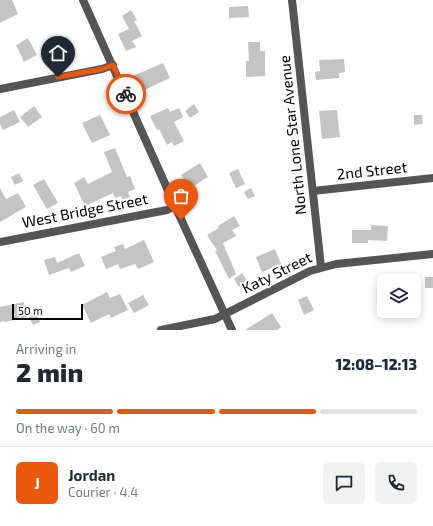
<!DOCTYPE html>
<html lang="en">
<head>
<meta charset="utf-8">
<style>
  body { margin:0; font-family:"Exo 2",sans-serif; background:#f2f2f3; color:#1f2937; height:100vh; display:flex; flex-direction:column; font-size:15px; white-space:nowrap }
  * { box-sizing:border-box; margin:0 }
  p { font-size:13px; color:#747a83 }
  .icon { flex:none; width:22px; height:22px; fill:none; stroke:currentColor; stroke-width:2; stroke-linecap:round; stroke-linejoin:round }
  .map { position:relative; height:330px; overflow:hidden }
  .drawer { display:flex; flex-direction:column; background:#fff; flex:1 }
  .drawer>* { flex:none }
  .fabs { position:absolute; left:377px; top:274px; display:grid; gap:8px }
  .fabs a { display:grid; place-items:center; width:44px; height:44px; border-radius:6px; background:#fff; box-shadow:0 2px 10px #0003; font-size:20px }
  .scale { position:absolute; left:12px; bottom:10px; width:71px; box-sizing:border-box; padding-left:4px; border:2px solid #000; border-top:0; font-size:11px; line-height:14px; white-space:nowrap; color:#000; -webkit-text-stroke:3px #fff; paint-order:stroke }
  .pin { position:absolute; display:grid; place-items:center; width:34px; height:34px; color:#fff; margin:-41px -17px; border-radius:50% 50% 50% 0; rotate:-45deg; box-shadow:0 0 4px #0007 }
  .pin .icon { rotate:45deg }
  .courier { position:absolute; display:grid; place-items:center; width:40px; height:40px; margin:-20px; border:3px solid #ea580c; border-radius:50%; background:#fff; color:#222; box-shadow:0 1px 5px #0007 }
  .summary em { font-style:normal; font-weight:800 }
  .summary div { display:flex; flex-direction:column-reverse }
  .summary { display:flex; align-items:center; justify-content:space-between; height:68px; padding:0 16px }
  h1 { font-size:26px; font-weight:800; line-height:30px }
  .bar { display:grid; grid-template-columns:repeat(4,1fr); gap:6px 4px; align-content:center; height:48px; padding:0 16px }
  .bar i { height:5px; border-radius:3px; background:#e0e1e3 }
  .bar .active { background:#ea580c }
  .bar p { grid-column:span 4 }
  .line { display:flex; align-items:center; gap:10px; padding:0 16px; border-top:1px solid #e0e1e3 }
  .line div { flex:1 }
  .round { display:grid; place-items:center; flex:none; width:42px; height:42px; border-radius:6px; background:#f2f2f3 }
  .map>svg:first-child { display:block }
</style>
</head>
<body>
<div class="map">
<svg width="433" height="330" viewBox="0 0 433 330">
  <rect width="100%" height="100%" fill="#fff"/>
  <g fill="#c4c4c4">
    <polygon points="0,0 12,0 18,14 0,23"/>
    <polygon points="248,6 249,17 229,18 229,7"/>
    <polygon points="131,10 137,20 134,21 142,36 132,41 136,47 126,51 118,34 129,29 122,16"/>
    <polygon points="28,38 37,55 24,62 16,45"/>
    <polygon points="248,42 260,42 260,51 265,51 265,76 246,77 246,61 249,61"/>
    <polygon points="344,59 345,72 339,73 339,78 316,80 315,72 320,71 319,60"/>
    <polygon points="163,63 170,78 140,92 133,76"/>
    <polygon points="194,104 199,112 190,118 185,111"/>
    <polygon points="34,106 42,117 28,127 20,117"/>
    <polygon points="168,108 170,112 179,108 183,117 174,122 184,141 174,146 172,142 167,145 159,129 157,130 150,116"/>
    <polygon points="14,110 20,122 3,130 0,124 0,117"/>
    <polygon points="337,110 340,137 322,139 319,111"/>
    <polygon points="100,115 110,135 92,143 82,123"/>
    <polygon points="414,115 422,115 423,124 414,125"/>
    <polygon points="115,148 127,177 130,176 135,189 128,192 130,197 123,200 121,196 115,198 113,193 85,206 74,183 84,177 88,184 112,172 104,152"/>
    <polygon points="200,163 208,177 189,189 181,175"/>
    <polygon points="238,169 245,184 236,188 229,173"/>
    <polygon points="19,173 23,181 15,185 11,177"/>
    <polygon points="44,179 58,203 47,209 33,185"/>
    <polygon points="0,188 6,199 18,193 26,207 0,222"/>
    <polygon points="251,188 255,196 248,199 244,192"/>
    <polygon points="234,216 240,226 232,230 236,236 223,243 236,274 229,279 215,251 217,250 207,235 219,228 218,226"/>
    <polygon points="371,225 388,226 387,241 368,240 368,243 352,243 352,230 371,230"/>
    <polygon points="144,240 154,262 138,269 135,264 120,269 118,264 106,269 101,257 116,251 114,247 123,244 125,249"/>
    <polygon points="275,249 281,264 262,272 256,257"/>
    <polygon points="79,253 85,266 71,272 69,268 49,275 44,260 55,257 57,263"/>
    <polygon points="242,273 247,281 239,287 234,279"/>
    <rect x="425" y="277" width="8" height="11"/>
    <polygon points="107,292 110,298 120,294 128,310 111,318 109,314 91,323 82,305"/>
    <polygon points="143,295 149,305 134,313 128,303"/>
    <polygon points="307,296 314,310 304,315 298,300"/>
    <polygon points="24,302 27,317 5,322 4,321 0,322 0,307"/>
    <polygon points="36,313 40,322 33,325 29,317"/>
    <polygon points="272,313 281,327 277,330 245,330"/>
  </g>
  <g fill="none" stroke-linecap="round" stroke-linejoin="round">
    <g stroke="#555" stroke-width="8">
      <polyline points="83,0 175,206 232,330"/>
      <polyline points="292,0 321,267"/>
      <polyline points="0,89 102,69 113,65"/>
      <polyline points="313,191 433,178"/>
      <polyline points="0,242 167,210 175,206"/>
      <polyline points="161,330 215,319 310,271 336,264 433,254"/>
    </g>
  </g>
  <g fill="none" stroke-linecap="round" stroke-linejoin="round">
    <polyline stroke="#595959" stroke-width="4" stroke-dasharray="0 7.2" points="126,94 181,220"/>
    <polyline stroke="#ea580c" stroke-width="5" points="58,77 102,69 113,65 126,94"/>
  </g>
  <g text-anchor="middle" stroke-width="4" stroke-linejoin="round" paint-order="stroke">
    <g font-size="15" fill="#000" stroke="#fff">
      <text transform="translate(293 135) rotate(-96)" y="5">North Lone Star Avenue</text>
      <text transform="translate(372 171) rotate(-6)" y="5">2nd Street</text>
      <text transform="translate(85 211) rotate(-11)" y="5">West Bridge Street</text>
      <text transform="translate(277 273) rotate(-26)" y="5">Katy Street</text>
    </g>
  </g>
</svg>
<div class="fabs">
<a><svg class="icon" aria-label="layers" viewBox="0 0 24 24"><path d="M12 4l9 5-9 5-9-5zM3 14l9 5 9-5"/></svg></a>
</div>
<div class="scale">50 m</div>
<div class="pin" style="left:181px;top:220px;background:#ea580c"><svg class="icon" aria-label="bag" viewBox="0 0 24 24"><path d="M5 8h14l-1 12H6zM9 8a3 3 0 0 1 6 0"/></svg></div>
<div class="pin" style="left:58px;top:77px;background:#1f2937"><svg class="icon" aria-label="home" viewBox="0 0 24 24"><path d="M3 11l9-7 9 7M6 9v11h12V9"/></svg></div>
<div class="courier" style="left:126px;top:94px"><svg class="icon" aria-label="bike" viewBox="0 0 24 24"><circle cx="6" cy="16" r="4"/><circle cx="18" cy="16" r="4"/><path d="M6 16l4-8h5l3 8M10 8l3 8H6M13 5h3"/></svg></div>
</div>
<section class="drawer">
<div class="summary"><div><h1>2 min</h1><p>Arriving in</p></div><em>12:08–12:13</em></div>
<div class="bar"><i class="active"></i><i class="active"></i><i class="active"></i><i></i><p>On the way · 60 m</p></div>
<div class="line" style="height:72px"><b class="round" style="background:#ea580c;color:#fff">J</b><div><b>Jordan</b><p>Courier · 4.4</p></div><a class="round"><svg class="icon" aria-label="chat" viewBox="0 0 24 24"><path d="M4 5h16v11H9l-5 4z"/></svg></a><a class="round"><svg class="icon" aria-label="phone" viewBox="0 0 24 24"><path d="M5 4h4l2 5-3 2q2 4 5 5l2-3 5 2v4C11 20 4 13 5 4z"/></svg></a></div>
</section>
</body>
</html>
